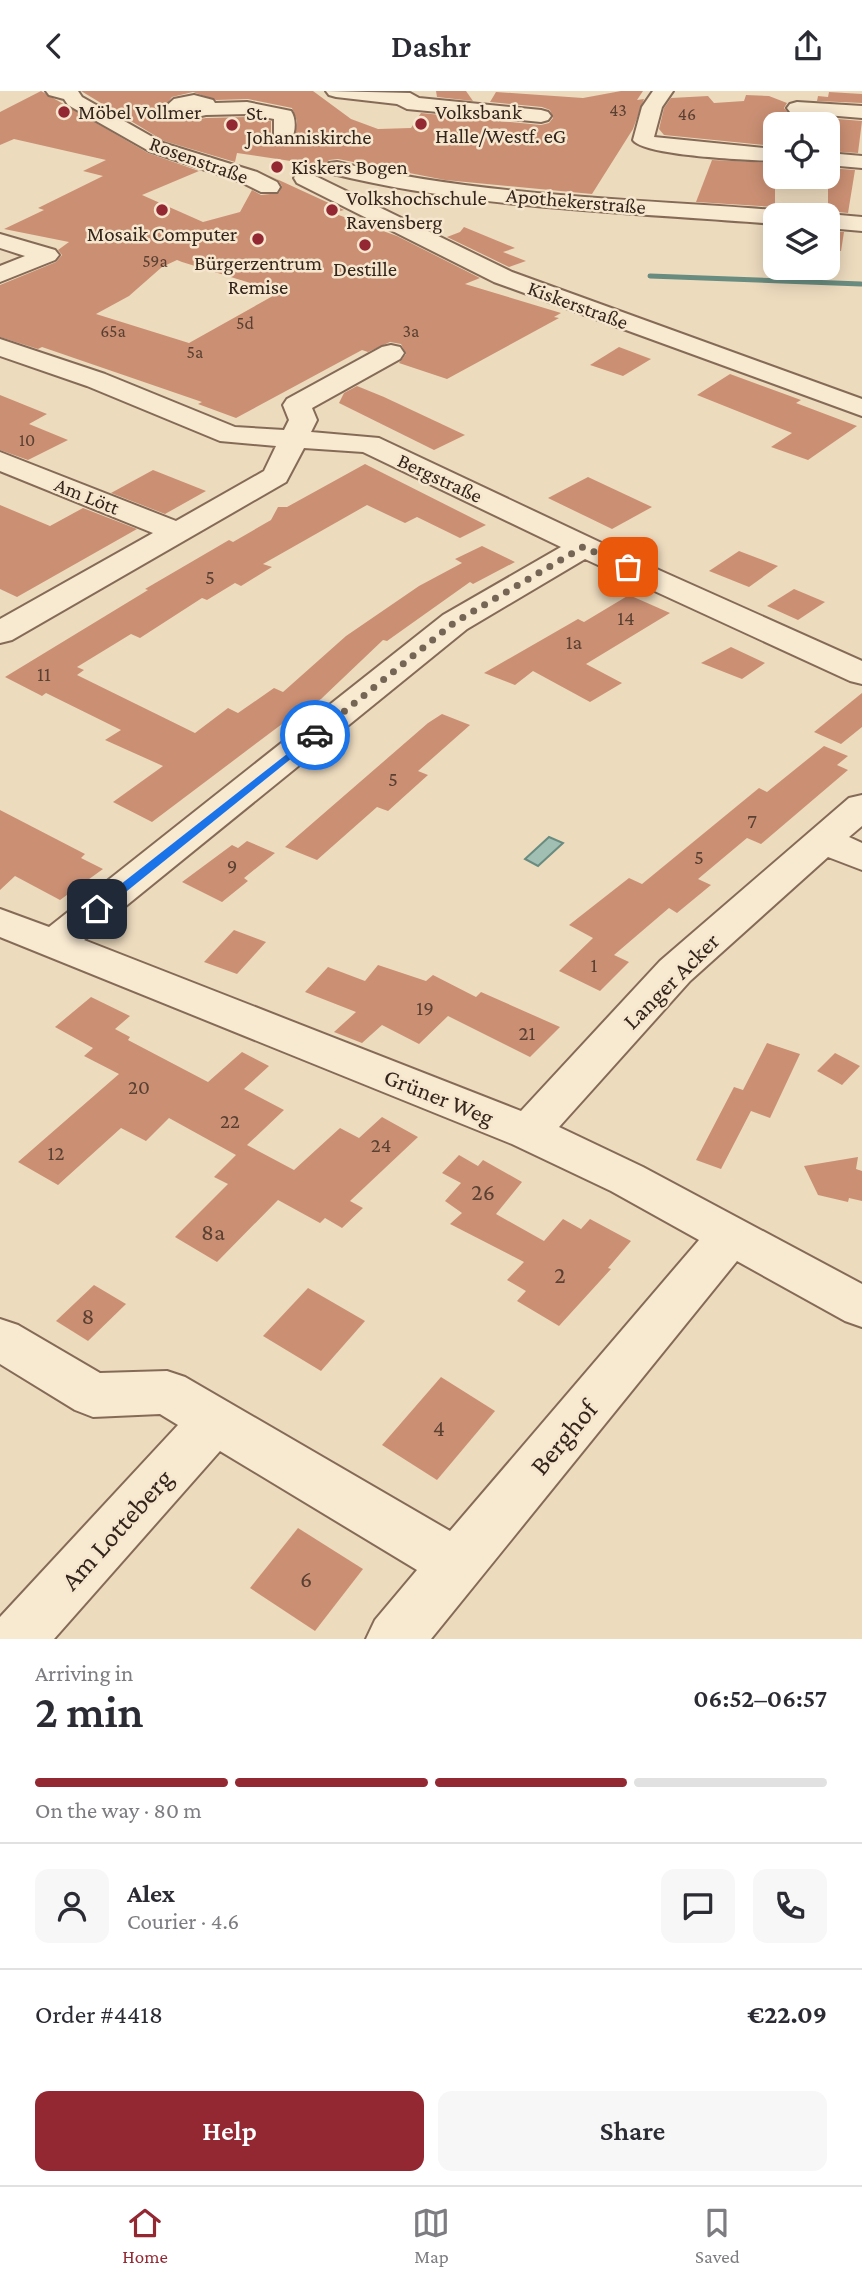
<!DOCTYPE html>
<html lang="en">
<head>
<meta charset="utf-8">
<style>
  body { margin:0; font-family:"Crimson Pro",serif; background:#f7f7f7; color:#2b2b33; height:100vh; display:flex; flex-direction:column; font-size:26px; white-space:nowrap }
  * { box-sizing:border-box; margin:0 }
  p { font-size:23px; color:#7c7c81 }
  .icon { flex:none; width:38px; height:38px; fill:none; stroke:currentColor; stroke-width:2; stroke-linecap:round; stroke-linejoin:round }
  .map { position:relative; height:1548px; overflow:hidden }
  .side { display:flex; flex-direction:column; background:#fff; flex:1 }
  .side>* { flex:none }
  .fabs { position:absolute; left:763px; top:21px; display:grid; gap:14px }
  .fabs a { display:grid; place-items:center; width:77px; height:77px; border-radius:14px; background:#fff; box-shadow:0 4px 18px #0003; font-size:35px }
  .pin { position:absolute; display:grid; place-items:center; width:60px; height:60px; color:#fff; margin:-30px; border-radius:14px; box-shadow:0 4px 10px #0006 }
  .courier { position:absolute; display:grid; place-items:center; width:70px; height:70px; margin:-35px; border:5px solid #1a73e8; border-radius:50%; background:#fff; color:#222; box-shadow:0 2px 9px #0007 }
  .summary em { font-style:normal; font-weight:600 }
  .summary div { display:flex; flex-direction:column-reverse }
  .summary { display:flex; align-items:center; justify-content:space-between; height:119px; padding:0 35px }
  h1 { font-size:46px; font-weight:600; line-height:52px }
  .bar { display:grid; grid-template-columns:repeat(4,1fr); gap:10px 7px; align-content:center; height:84px; padding:0 35px }
  .bar i { height:9px; border-radius:5px; background:#e1e1e2 }
  .bar .selected { background:#932732 }
  .bar p { grid-column:span 4 }
  .line { display:flex; align-items:center; gap:18px; padding:0 35px; border-top:2px solid #e1e1e2 }
  .line div { flex:1 }
  .round { display:grid; place-items:center; flex:none; width:74px; height:74px; border-radius:14px; background:#f7f7f7 }
  .primary-button { display:flex; gap:14px; margin-top:auto; padding:14px 35px }
  .primary-button a { flex:1; height:80px; border-radius:14px; background:#932732; color:#fff; font-size:28px; font-weight:600; line-height:80px; text-align:center }
  .primary-button a+a { background:#f7f7f7; color:#2b2b33 }
  header { display:flex; justify-content:space-between; align-items:center; height:91px; padding:0 35px; background:#fff; font-size:32px; font-weight:600 }
  .menu { display:flex; justify-content:space-around; align-items:center; height:98px; border-top:2px solid #e1e1e2; background:#fff; font-size:19px; color:#7c7c81 }
  .menu a { display:grid; justify-items:center; gap:4px }
  .menu .selected { color:#932732 }
  .map>svg:first-child { display:block }
</style>
</head>
<body>
<header><svg class="icon" aria-label="back" viewBox="0 0 24 24"><path d="M15 5l-7 7 7 7"/></svg>Dashr<svg class="icon" aria-label="share" viewBox="0 0 24 24"><path d="M12 15V3M7 8l5-5 5 5M5 13v7h14v-7"/></svg></header>
<div class="map">
<svg width="862" height="1548" viewBox="0 0 862 1548">
  <rect width="100%" height="100%" fill="#eddbbe"/>
  <polygon fill="#a1bfb3" stroke="#698c80" stroke-width="2" points="549,746 563,752 538,775 525,768"/>
  <g fill="none" stroke-linecap="round" stroke-linejoin="round">
    <polyline stroke="#698c80" stroke-width="5" points="650,185 861,193"/>
  </g>
  <g fill="#cb9074" fill-rule="evenodd">
    <path d="M 41,0 L 148,62 L 199,80 L 142,104 L 203,131 L 240,121 L 252,99 L 261,104 L 279,102 L 282,95 L 278,89 L 268,84 L 344,119 L 333,122 L 397,145 L 480,187 L 465,193 L 561,222 L 554,226 L 559,227 L 447,288 L 399,272 L 406,263 L 401,253 L 390,251 L 368,261 L 362,259 L 236,327 L 198,313 L 202,311 L 42,256 L 38,258 L 0,246 L 0,194 L 56,171 L 62,164 L 58,159 L 69,151 L 4,138 L 44,119 L 38,117 L 103,85 L 83,80 L 106,69 L 14,48 L 0,54 L 0,21 ZM 177,169 L 182,171 L 280,201 L 189,252 L 96,223 L 129,205 L 162,176 Z"/>
    <path d="M 81,0 L 313,0 L 351,28 L 378,38 L 411,37 L 421,22 L 541,34 L 549,32 L 553,27 L 550,19 L 542,16 L 490,11 L 496,1 L 583,7 L 621,0 L 643,0 L 637,9 L 644,8 L 633,38 L 592,103 L 445,89 L 338,68 L 329,69 L 324,75 L 237,62 L 235,71 L 164,50 ZM 193,1 L 216,9 L 248,8 L 292,17 L 297,30 L 295,46 L 291,51 L 275,50 L 271,44 L 271,30 L 247,26 L 206,27 L 186,30 L 166,23 L 162,19 L 172,6 Z"/>
    <polygon points="436,0 466,0 473,10 437,6"/>
    <polygon points="829,1 862,3 862,12 817,10 818,5 828,6"/>
    <polygon points="746,4 769,5 787,12 784,17 790,24 862,30 858,62 828,60 828,33 775,30 775,55 664,44 659,38 664,17 671,7 708,5 714,12 744,10"/>
    <polygon points="712,69 775,72 775,116 696,111"/>
    <polygon points="828,77 855,79 848,122 828,120"/>
    <polygon points="464,136 515,157 503,161 526,170 509,176 447,146 460,141"/>
    <polygon points="828,140 844,141 841,160 828,159"/>
    <polygon points="619,256 651,268 623,285 590,274"/>
    <polygon points="730,283 801,309 796,312 857,335 808,369 771,356 792,342 697,304"/>
    <polygon points="357,295 384,306 465,344 434,359 339,312 344,302"/>
    <polygon points="0,304 47,323 29,333 68,349 28,369 0,359"/>
    <polygon points="365,373 486,434 460,447 417,426 405,432 367,414 263,473 272,476 241,495 235,492 207,509 202,507 140,547 131,543 77,576 84,579 77,584 195,642 228,617 238,622 274,597 283,601 346,545 419,495 462,472 455,468 482,455 515,471 473,493 470,491 387,550 383,549 321,608 284,634 282,633 152,731 113,711 163,675 105,649 121,639 46,602 42,605 5,586 148,499 145,498 229,449 233,451 271,429 278,416 287,416"/>
    <polygon points="153,379 206,400 165,423 111,402"/>
    <polygon points="588,386 652,416 612,438 548,407"/>
    <polygon points="0,414 50,435 83,417 137,438 17,506 0,498"/>
    <polygon points="739,460 778,475 749,496 709,480"/>
    <polygon points="794,498 825,511 798,529 767,515"/>
    <polygon points="629,504 670,522 586,573 622,592 590,611 533,580 515,594 484,582 578,528 584,531"/>
    <polygon points="731,556 765,572 742,588 701,572"/>
    <polygon points="862,602 862,636 841,653 814,641"/>
    <polygon points="442,623 470,634 418,680 428,684 388,720 377,716 317,769 285,756 428,632"/>
    <polygon points="824,655 848,665 837,674 848,679 761,753 747,747 698,788 711,794 677,822 669,817 614,864 629,871 600,900 559,880 593,847 569,834 629,787 642,793 759,697 767,701"/>
    <polygon points="0,719 85,763 81,767 103,778 60,809 15,785 0,799"/>
    <polygon points="247,750 275,762 244,787 248,790 222,811 182,791 232,754 238,757"/>
    <polygon points="234,839 266,851 237,883 204,871"/>
    <polygon points="378,874 426,890 433,884 476,906 481,901 560,936 530,966 448,925 419,953 382,934 362,952 334,941 356,921 305,901 328,876 365,890"/>
    <polygon points="91,906 130,925 115,938 130,946 128,949 208,991 242,961 269,975 244,998 284,1019 247,1054 294,1079 340,1037 359,1047 382,1026 418,1046 350,1110 363,1117 342,1137 325,1127 320,1132 278,1109 217,1171 175,1146 228,1093 214,1086 236,1064 169,1027 146,1050 121,1037 58,1094 18,1071 119,983 84,965 93,957 55,936"/>
    <polygon points="767,952 800,963 770,1027 751,1020 721,1078 696,1069 734,996 743,999"/>
    <polygon points="835,962 860,975 842,994 817,980"/>
    <polygon points="459,1064 478,1075 483,1069 522,1091 496,1123 544,1150 563,1128 581,1138 590,1128 631,1150 608,1177 611,1178 559,1235 517,1210 526,1200 507,1189 524,1171 450,1133 462,1122 445,1110 461,1092 442,1082"/>
    <polygon points="858,1066 856,1078 862,1080 862,1110 849,1107 848,1111 818,1104 804,1075"/>
    <polygon points="94,1194 126,1213 88,1250 56,1230"/>
    <polygon points="308,1197 365,1230 321,1280 263,1245"/>
    <polygon points="441,1286 495,1320 437,1389 382,1354"/>
    <polygon points="298,1437 363,1478 315,1540 250,1497"/>
  </g>
  <g fill="none" stroke-linecap="round" stroke-linejoin="round">
    <g stroke="#856b57" stroke-width="4">
      <g id="minor">
        <polygon points="46,0 78,0 82,6 163,52 257,81 277,91 280,96 277,101 261,101 241,91 149,60 68,14 64,8 49,4"/>
        <polygon points="326,0 410,2 419,7 541,19 548,21 551,25 548,29 541,31 407,18 397,13 336,6 329,4"/>
        <path d="M 653,0 L 673,0 L 662,16 L 654,46 L 775,58 L 775,70 C 750,69 644,65 633,49 L 642,16 Z"/>
        <path d="M 194,4 L 213,9 L 215,12 L 247,11 L 291,20 C 296,27 296,41 291,48 L 277,48 L 274,44 L 274,28 L 247,23 L 206,24 L 187,28 L 167,21 L 164,17 L 174,8 Z"/>
        <polygon points="797,11 862,15 862,27 790,21 787,17 790,13"/>
        <polygon points="828,62 862,65 862,77 828,74"/>
        <path d="M 337,71 C 479,105 630,108 775,119 L 785,124 L 775,124 L 775,133 C 627,121 474,118 329,82 L 326,77 L 329,72 Z"/>
        <polygon points="305,80 512,181 862,308 862,325 494,191 297,92 294,87 297,82"/>
        <polygon points="828,123 862,126 862,140 828,137 828,124 824,124"/>
        <polygon points="0,143 55,159 59,164 55,169 0,191 0,175 25,165 0,157"/>
        <polygon points="0,248 105,283 235,336 284,339 289,329 283,314 287,308 382,256 391,254 400,256 404,262 400,268 312,317 317,329 311,341 379,347 661,480 862,570 862,593 850,590 585,468 467,538 84,849 521,1020 660,870 849,707 862,704 862,735 849,746 862,752 862,779 828,766 690,890 559,1036 643,1076 862,1193 862,1236 845,1230 737,1170 431,1548 366,1548 375,1529 417,1479 220,1360 54,1548 0,1548 0,1526 178,1334 160,1323 93,1326 75,1319 0,1273 0,1228 18,1234 100,1282 167,1280 185,1286 450,1440 699,1149 611,1100 512,1053 0,846 0,818 49,836 443,524 561,456 363,361 304,357 286,391 12,549 0,552 0,528 153,442 0,380 0,361 176,430 264,380 276,355 220,350 87,295 0,265"/>
      </g>
    </g>
    <use href="#minor" fill="#f8e9d1" fill-rule="evenodd"/>
  </g>
  <polygon fill="#1a73e8" points="315,641 320,644 318,646 101,821 93,821 93,815"/>
  <g fill="none" stroke-linecap="round" stroke-linejoin="round">
    <polyline stroke="#756555" stroke-width="7" stroke-dasharray="0 12.6" points="315,644 455,531 583,456 628,476"/>
  </g>
  <g fill="#932732" stroke="#f5e6cd" stroke-width="2.5">
    <circle cx="64" cy="21" r="7"/>
    <circle cx="421" cy="33" r="7"/>
    <circle cx="232" cy="34" r="7"/>
    <circle cx="277" cy="76" r="7"/>
    <circle cx="162" cy="119" r="7"/>
    <circle cx="332" cy="119" r="7"/>
    <circle cx="258" cy="148" r="7"/>
    <circle cx="365" cy="154" r="7"/>
  </g>
  <g text-anchor="middle" stroke-width="5" stroke-linejoin="round" paint-order="stroke">
    <g font-size="18" fill="#5a4032">
      <text x="618" y="25">43</text>
      <text x="687" y="29">46</text>
      <text x="155" y="176">59a</text>
      <text x="245" y="238">5d</text>
      <text x="113" y="246">65a</text>
      <text x="411" y="246">3a</text>
      <text x="195" y="267">5a</text>
      <text x="27" y="355">10</text>
    </g>
    <g font-size="21" fill="#34251c" stroke="#f5e6cd" text-anchor="start">
      <text x="78" y="28">Möbel Vollmer</text>
      <text x="435" y="28">Volksbank<tspan x="435" dy="24">Halle/Westf. eG</tspan></text>
      <text x="246" y="29">St.<tspan x="246" dy="24">Johanniskirche</tspan></text>
      <text x="291" y="83">Kiskers Bogen</text>
      <text x="346" y="114">Volkshochschule<tspan x="346" dy="24">Ravensberg</tspan></text>
      <text x="162" y="150" text-anchor="middle">Mosaik Computer</text>
      <text x="258" y="179" text-anchor="middle">Bürgerzentrum<tspan x="258" dy="24">Remise</tspan></text>
      <text x="365" y="185" text-anchor="middle">Destille</text>
    </g>
    <g font-size="21" fill="#34251c" stroke="#f5e6cd">
      <text transform="translate(199 69) rotate(20)" y="7">Rosenstraße</text>
      <text transform="translate(576 110) rotate(5)" y="7">Apothekerstraße</text>
      <text transform="translate(578 214) rotate(20)" y="7">Kiskerstraße</text>
      <text transform="translate(440 387) rotate(25)" y="7">Bergstraße</text>
      <text transform="translate(87 405) rotate(22)" y="7">Am Lött</text>
    </g>
    <g font-size="21" fill="#5a4032">
      <text x="210" y="493">5</text>
      <text x="626" y="534">14</text>
      <text x="574" y="558">1a</text>
      <text x="44" y="590">11</text>
      <text x="393" y="695">5</text>
      <text x="752" y="737">7</text>
      <text x="699" y="773">5</text>
      <text x="232" y="782">9</text>
      <text x="594" y="881">1</text>
      <text x="425" y="924">19</text>
      <text x="527" y="949">21</text>
      <text x="139" y="1003">20</text>
      <text x="230" y="1037">22</text>
      <text x="381" y="1061">24</text>
      <text x="56" y="1069">12</text>
    </g>
    <g font-size="24" fill="#34251c" stroke="#f5e6cd">
      <text transform="translate(671 890) rotate(-45)" y="8">Langer Acker</text>
      <text transform="translate(439 1006) rotate(22)" y="8">Grüner Weg</text>
    </g>
    <g font-size="24" fill="#5a4032">
      <text x="483" y="1109">26</text>
      <text x="213" y="1149">8a</text>
      <text x="560" y="1192">2</text>
      <text x="88" y="1233">8</text>
      <text x="439" y="1345">4</text>
      <text x="306" y="1496">6</text>
    </g>
    <g font-size="28" fill="#34251c" stroke="#f5e6cd">
      <text transform="translate(563 1346) rotate(-50)" y="10">Berghof</text>
      <text transform="translate(116 1438) rotate(-48)" y="10">Am Lotteberg</text>
    </g>
  </g>
</svg>
<div class="fabs">
<a><svg class="icon" aria-label="locate" viewBox="0 0 24 24"><circle cx="12" cy="12" r="6"/><path d="M12 2v4M12 18v4M2 12h4M18 12h4"/></svg></a>
<a><svg class="icon" aria-label="layers" viewBox="0 0 24 24"><path d="M12 4l9 5-9 5-9-5zM3 14l9 5 9-5"/></svg></a>
</div>
<div class="pin" style="left:628px;top:476px;background:#ea580c"><svg class="icon" aria-label="bag" viewBox="0 0 24 24"><path d="M5 8h14l-1 12H6zM9 8a3 3 0 0 1 6 0"/></svg></div>
<div class="pin" style="left:97px;top:818px;background:#1f2937"><svg class="icon" aria-label="home" viewBox="0 0 24 24"><path d="M3 11l9-7 9 7M6 9v11h12V9"/></svg></div>
<div class="courier" style="left:315px;top:644px"><svg class="icon" aria-label="car" viewBox="0 0 24 24"><path d="M5 17H2v-5l4-1 3-4h7l3 4 3 1v5h-3M9 17h6M6 11h13"/><circle cx="7" cy="17" r="2"/><circle cx="17" cy="17" r="2"/></svg></div>
</div>
<section class="side">
<div class="summary"><div><h1>2 min</h1><p>Arriving in</p></div><em>06:52–06:57</em></div>
<div class="bar"><i class="selected"></i><i class="selected"></i><i class="selected"></i><i></i><p>On the way · 80 m</p></div>
<div class="line" style="height:126px"><a class="round"><svg class="icon" aria-label="person" viewBox="0 0 24 24"><circle cx="12" cy="8" r="4"/><path d="M4 21q1-7 8-7t8 7"/></svg></a><div><b>Alex</b><p>Courier · 4.6</p></div><a class="round"><svg class="icon" aria-label="chat" viewBox="0 0 24 24"><path d="M4 5h16v11H9l-5 4z"/></svg></a><a class="round"><svg class="icon" aria-label="phone" viewBox="0 0 24 24"><path d="M5 4h4l2 5-3 2q2 4 5 5l2-3 5 2v4C11 20 4 13 5 4z"/></svg></a></div>
<div class="line" style="height:91px"><div>Order #4418</div><b>€22.09</b></div>
<div class="primary-button"><a>Help</a><a>Share</a></div>
</section>
<nav class="menu">
<a class="selected"><svg class="icon" aria-label="home" viewBox="0 0 24 24"><path d="M3 11l9-7 9 7M6 9v11h12V9"/></svg>Home</a>
<a><svg class="icon" aria-label="map" viewBox="0 0 24 24"><path d="M3 6l6-2 6 2 6-2v14l-6 2-6-2-6 2zM9 4v14M15 6v14"/></svg>Map</a>
<a><svg class="icon" aria-label="saved" viewBox="0 0 24 24"><path d="M7 4h10v16l-5-4-5 4z"/></svg>Saved</a>
</nav>
</body>
</html>
